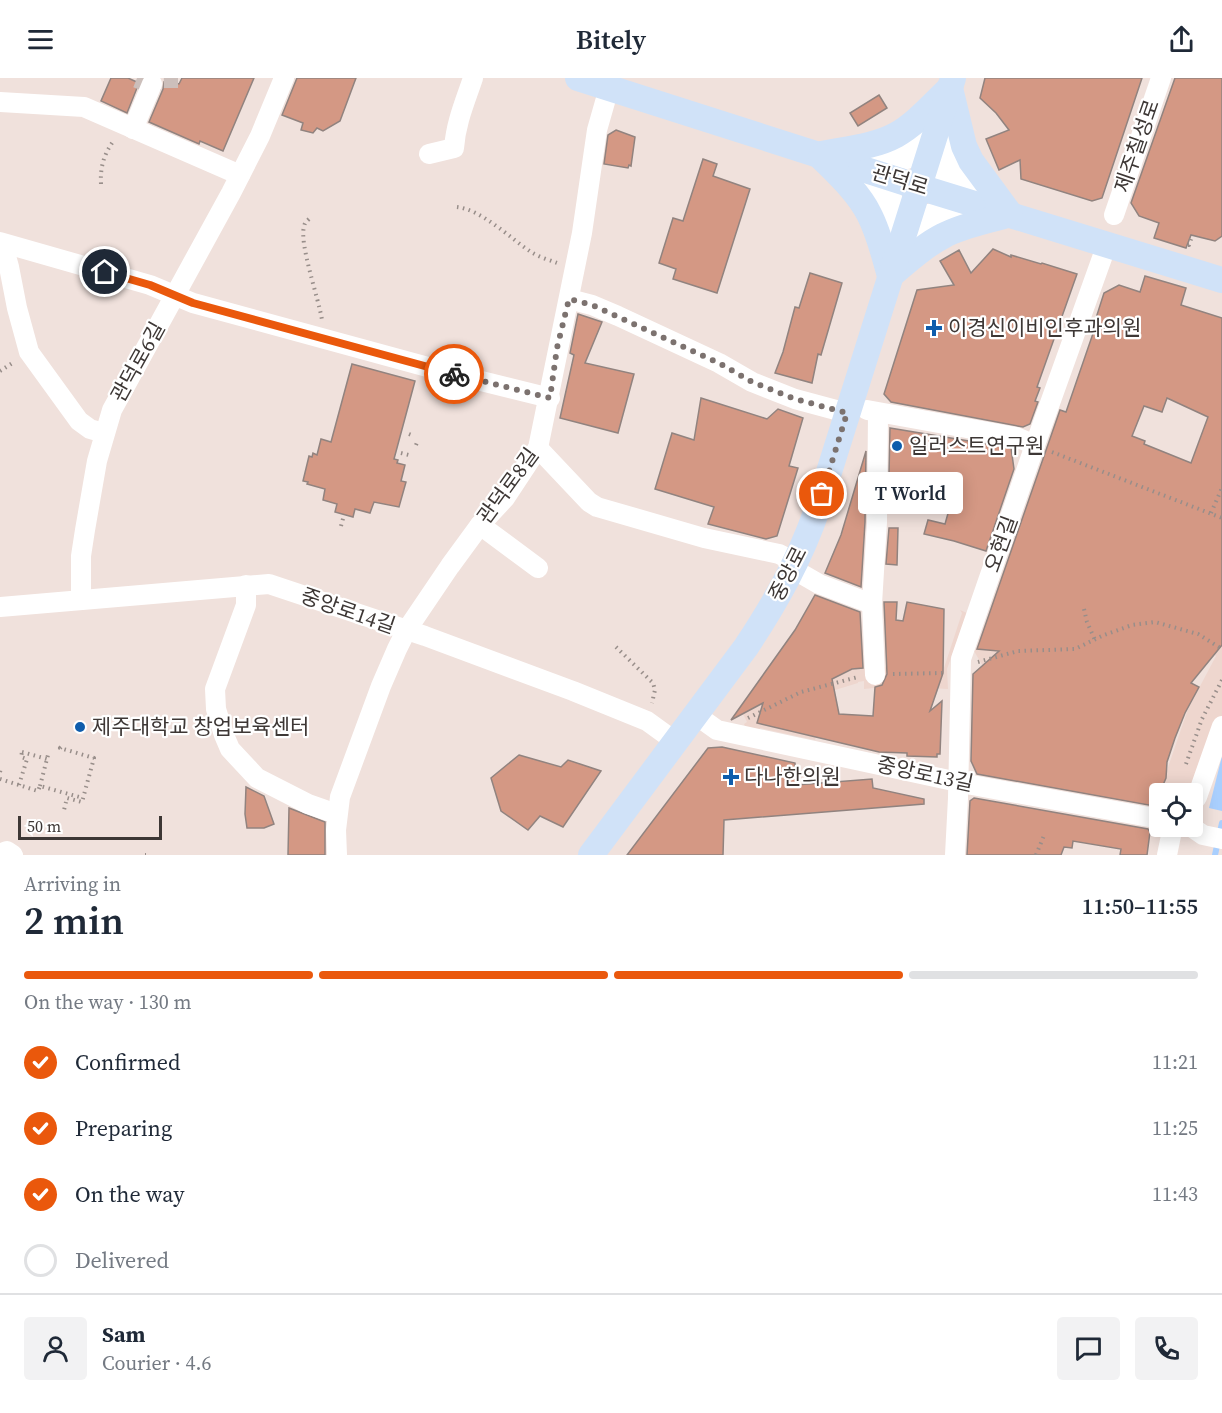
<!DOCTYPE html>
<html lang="en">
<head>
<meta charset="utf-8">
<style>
  body { margin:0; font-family:"Source Serif 4","Noto Sans KR",serif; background:#f2f2f3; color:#1f2937; height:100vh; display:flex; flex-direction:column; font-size:22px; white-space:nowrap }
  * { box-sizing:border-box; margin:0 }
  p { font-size:20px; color:#747a83 }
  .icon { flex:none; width:33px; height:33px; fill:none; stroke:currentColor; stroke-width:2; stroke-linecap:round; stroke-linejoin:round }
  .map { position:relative; height:777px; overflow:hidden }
  .side { display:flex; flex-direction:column; background:#fff; flex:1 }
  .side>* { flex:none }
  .fabs { position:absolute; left:1149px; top:705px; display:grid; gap:12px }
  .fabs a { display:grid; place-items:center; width:54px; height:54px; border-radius:6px; background:#fff; box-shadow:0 3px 15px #0003; font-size:30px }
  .scale { position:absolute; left:18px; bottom:15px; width:144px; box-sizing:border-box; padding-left:6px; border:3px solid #3d3735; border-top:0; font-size:16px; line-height:21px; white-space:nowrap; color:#3d3735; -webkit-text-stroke:4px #fff; paint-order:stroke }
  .pin { position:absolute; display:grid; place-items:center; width:51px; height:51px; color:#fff; margin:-26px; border:3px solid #fff; border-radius:50%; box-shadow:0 2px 6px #0007 }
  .courier { position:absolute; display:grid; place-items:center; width:60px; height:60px; margin:-30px; border:4px solid #ea580c; border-radius:50%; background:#fff; color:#222; box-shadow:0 2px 8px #0007 }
  .bubble { position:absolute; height:42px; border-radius:6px; background:#fff; box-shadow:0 3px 15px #0003; font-size:20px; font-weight:600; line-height:42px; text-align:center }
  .summary em { font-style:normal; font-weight:600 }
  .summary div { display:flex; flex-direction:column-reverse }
  .summary { display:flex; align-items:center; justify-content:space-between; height:102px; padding:0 24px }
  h1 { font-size:39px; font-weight:600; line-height:45px }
  .bar { display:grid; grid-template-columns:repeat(4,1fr); gap:9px 6px; align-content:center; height:72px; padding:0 24px }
  .bar i { height:8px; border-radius:4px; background:#e0e1e3 }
  .bar .selected { background:#ea580c }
  .bar p { grid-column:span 4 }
  .line { display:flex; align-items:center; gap:15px; padding:0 24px; border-top:2px solid #e0e1e3 }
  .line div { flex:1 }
  .round { display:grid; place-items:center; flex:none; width:63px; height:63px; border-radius:6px; background:#f2f2f3 }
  ol { padding:0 24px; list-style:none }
  li { display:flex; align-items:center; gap:18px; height:66px }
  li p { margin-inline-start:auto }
  li .icon { padding:6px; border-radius:50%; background:#ea580c; color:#fff; stroke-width:4 }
  li:last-child { color:#747a83 }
  li i { width:33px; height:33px; border:3px solid #e0e1e3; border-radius:50% }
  header { display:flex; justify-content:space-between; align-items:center; height:78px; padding:0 24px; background:#fff; font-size:27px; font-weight:600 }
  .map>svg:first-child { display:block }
</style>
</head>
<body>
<header><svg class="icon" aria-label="menu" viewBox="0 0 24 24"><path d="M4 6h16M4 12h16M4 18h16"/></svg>Bitely<svg class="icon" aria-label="share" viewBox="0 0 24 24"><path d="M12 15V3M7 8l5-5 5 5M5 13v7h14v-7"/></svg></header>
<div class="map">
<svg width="1222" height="777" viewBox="0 0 1222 777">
  <rect width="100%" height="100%" fill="#f0e1dc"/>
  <g fill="#eed6ce">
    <polygon points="960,532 967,535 947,591 948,611 879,607 874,610 864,611 864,603 858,604 858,605 835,612 835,615 758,645 816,658 815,662 760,650 759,653 746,651 744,646 747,644 743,636 798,608 852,591 940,585 944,590 962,535"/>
    <polygon points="1222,562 1222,672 1188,715 1164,715 1168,706 1163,704 1188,631 1216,578 1204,568 984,590 974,573 976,571 988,572 1018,566"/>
  </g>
  <polygon fill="#a9cffe" points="1222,678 1222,733 1209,730"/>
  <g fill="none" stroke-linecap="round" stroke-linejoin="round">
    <polyline stroke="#a9cffe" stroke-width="6" points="1215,777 1222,745"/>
  </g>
  <g fill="#d49884" stroke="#91837f" stroke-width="1.5" fill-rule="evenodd">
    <polygon points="111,0 128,0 139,5 127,35 101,23"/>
    <polygon points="182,0 254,0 223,73 200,63 199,66 149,44 163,11 164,4 173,8 175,5 179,6"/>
    <polygon points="297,0 356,0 340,43 323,53 317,50 313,55 301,52 303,45 282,37"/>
    <polygon points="985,0 1142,0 1102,120 1092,123 1021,101 1020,82 999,92 986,61 1009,52 996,35 980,20"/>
    <polygon points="1175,0 1222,0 1222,158 1215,163 1191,157 1186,170 1154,160 1159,145 1139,138 1131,125"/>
    <polygon points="879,17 887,30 858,48 850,35"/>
    <polygon points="616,52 635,59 631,88 629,87 628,90 604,86 608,57"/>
    <polygon points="703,81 717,86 713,98 750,111 717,215 673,201 676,191 659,185 673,140 683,143"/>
    <polygon points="993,171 1011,179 1011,177 1041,186 1042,185 1077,196 1037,309 1040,310 1035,323 1038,324 1030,346 1023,349 891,324 884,316 917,212 954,207 940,183 959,172 971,195"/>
    <polygon points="810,195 842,205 821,277 818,276 812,305 775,295 783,274 795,229 799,230"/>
    <path d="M 1145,198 L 1186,210 L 1181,227 L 1222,240 L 1222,567 L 1191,605 L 1199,609 L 1185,635 L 1175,660 L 1167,684 L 1166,700 L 1154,728 L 977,696 L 971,683 L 973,596 L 999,573 L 977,571 L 1060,332 L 1066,334 L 1098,241 L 1096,240 L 1104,215 L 1119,207 L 1140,214 ZM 1167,320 L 1208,339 L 1191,385 L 1144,366 L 1145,363 L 1132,358 L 1144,328 L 1162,334 Z"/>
    <polygon points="578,236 602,244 585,285 634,296 618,355 560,340 574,277 570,275"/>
    <polygon points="352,286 415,303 394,381 398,382 397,385 405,387 401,403 406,404 399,429 374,424 370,435 355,431 353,439 335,434 337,426 323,422 325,411 307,406 308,404 303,403 309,378 312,379 313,375 317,377 321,361 331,364"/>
    <polygon points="701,320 767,341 778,331 803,340 789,388 798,390 777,458 766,461 708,446 714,429 655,411 672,355 694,362"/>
    <polygon points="890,350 1011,370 1014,391 986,473 954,463 924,456 928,442 945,446 954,414 944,413 945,405 889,397"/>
    <polygon points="866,373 865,444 861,509 825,495 841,457"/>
    <polygon points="889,450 898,450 897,487 886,486"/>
    <polygon points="815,517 860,534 863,590 852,591 832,601 839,636 873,638 875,609 882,607 887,596 884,524 897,524 896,542 903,543 907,524 944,531 943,595 930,633 942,623 940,676 937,676 937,679 907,678 907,675 879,674 757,645 763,625 731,642 795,552"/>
    <polygon points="722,669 795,685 796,707 872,701 873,710 924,721 924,726 724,742 723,777 627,777 708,670"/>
    <polygon points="519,677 561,689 568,682 601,693 563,749 540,738 528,752 501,733 491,700"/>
    <polygon points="246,709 264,718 274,746 264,750 247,750 245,736"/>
    <polygon points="974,720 1148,751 1150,754 1147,777 1120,777 1121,771 1073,763 1072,770 1064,769 1061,777 967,777 970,723"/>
    <polygon points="289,730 325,744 325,777 288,777"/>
  </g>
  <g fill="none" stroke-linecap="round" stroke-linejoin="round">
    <polyline stroke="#ccbfbb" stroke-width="20" stroke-dasharray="20 10" stroke-linecap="butt" points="137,0 152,6 160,0 178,0"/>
    <g stroke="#988e8a" stroke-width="4" stroke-dasharray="1.5 4.5" stroke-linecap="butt">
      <path d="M 101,106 C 100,89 104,76 114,62"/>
      <path d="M 457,129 C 482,132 510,160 531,174 C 539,179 549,182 557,185"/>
      <path d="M 309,141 C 305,145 305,144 304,149 C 299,165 319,222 322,242"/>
      <polyline points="1188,167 1189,167 1191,161"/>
      <polyline points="0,293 14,284"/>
      <polyline points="409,356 414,358"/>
      <polyline points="416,367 418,362"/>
      <polyline points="1052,374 1222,440"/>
      <polyline points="401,375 409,377"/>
      <polyline points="1211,435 1222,410"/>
      <polyline points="341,448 344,437"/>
      <polyline points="1084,531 1087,544 1095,562"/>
      <polyline points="616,569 653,605 655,612 652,625"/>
      <polyline points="978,584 1018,573 1075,571 1104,557 1132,547 1155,544 1198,556 1222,571"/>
      <polyline points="893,596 942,595"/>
      <polyline points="748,640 801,614 858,599"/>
      <polyline points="61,669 60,670 94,680 82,724 67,720 64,732"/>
      <polyline points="22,674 47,681"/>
      <polyline points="1186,686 1202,641 1222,602"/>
      <polyline points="0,694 1,690"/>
      <polyline points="0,701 38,713 40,708 83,720"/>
      <polyline points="19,707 27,681 21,679 22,674"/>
      <polyline points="40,708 48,677"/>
      <polyline points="145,777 146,777"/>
      <polyline points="1036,777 1045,755"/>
    </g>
    <g stroke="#fff" stroke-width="20">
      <polyline points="0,24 84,29 240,97"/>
      <polyline points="133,51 152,6"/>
      <polygon points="915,52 916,54 907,81 877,73 879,70 898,63"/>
      <polygon points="955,61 964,87 974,102 974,105 944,96 953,62"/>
      <path d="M 429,76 L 454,70 C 456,44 465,24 473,0"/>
      <polygon points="867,114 893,122 884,152 875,131 865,117"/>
      <polygon points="932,135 957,144 923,161 929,136"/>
      <polyline points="1114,137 1161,0"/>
      <polyline points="0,164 150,207 193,225 457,297 550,320"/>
      <polyline points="0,167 6,178 9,189 17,230 29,274 79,343 90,351 104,355"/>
      <polyline points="569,221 592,227 618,238 719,285 752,304 795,321 847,335"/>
      <polyline points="867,332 1016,359 1035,367"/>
      <polyline points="538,370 589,424 597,429 704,460 779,476 797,485"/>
      <polyline points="480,447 538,490"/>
      <polyline points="793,491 819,506 872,526"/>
      <polyline points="246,507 246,527 215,611 216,631 224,657 230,671 257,700 308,726 328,733 337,733"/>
      <polyline points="81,522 81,478 85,452 97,383 112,332 231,115 260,58 284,0"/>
      <polyline points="0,529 269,506 425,558 573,613 647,643 676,664"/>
      <polyline points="875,597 872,526 877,444 878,335"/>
      <polyline points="696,637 717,652 972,707 1160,741"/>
      <polyline points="1192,725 1197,719 1222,648"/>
      <polyline points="1190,748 1203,757 1222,761"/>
      <polyline points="0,776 7,773 13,777"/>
      <polyline points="337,777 336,752 340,719 381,608 397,571 406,553 450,488 480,447 505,420 538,370 582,155 597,52 609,10"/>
      <polyline points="955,777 958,720 961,581 1035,367 1107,166"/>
      <polyline points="1167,777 1173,748"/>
    </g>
    <g stroke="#d0e2f8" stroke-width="26">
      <polyline points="578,0 919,109 1222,202"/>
      <path d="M 822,76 C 846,71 874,69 896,57 C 916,46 933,26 950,10 L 964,68 L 971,83 L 1010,136 C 988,143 963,147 943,158 C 923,168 907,184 890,198"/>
      <path d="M 821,79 C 838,96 858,114 869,136 C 879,155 884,177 890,198"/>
      <path d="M 591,777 L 746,569 C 777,522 800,481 818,429 L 953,0"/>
    </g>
  </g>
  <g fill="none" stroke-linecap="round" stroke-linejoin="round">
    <polyline stroke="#7c726f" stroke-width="6" stroke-dasharray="0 10.8" points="454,296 550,320 557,270 569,221 592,227 719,285 752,304 795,321 847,335 822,416"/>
    <polyline stroke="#ea580c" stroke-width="8" points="105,194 150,207 193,225 454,296"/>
  </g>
  <g fill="#0f5dac" stroke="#fff" stroke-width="2">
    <path d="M931 241h6v6h6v6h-6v6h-6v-6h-6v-6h6z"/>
    <circle cx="897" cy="368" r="6"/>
    <circle cx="80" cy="649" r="6"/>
    <path d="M728 690h6v6h6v6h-6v6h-6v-6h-6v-6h6z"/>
  </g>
  <g text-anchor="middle" stroke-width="4.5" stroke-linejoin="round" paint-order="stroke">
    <g font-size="21" fill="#3d3735" stroke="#fff">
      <text transform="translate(1137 68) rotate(-71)" y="7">제주칠성로</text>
      <text transform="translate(900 102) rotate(17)" y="7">관덕로</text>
      <text transform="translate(138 284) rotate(-61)" y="7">관덕로6길</text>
      <text transform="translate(508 408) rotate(-54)" y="7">관덕로8길</text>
      <text transform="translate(1001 466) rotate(-70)" y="7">오현길</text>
      <text transform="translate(788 496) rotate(-63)" y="7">중앙로</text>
      <text transform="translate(348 533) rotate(19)" y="7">중앙로14길</text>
      <text transform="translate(925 696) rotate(12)" y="7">중앙로13길</text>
    </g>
    <g font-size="21" fill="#3d3735" stroke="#fff" text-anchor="start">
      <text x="948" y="257">이경신이비인후과의원</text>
      <text x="909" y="375">일러스트연구원</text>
      <text x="92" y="656">제주대학교 창업보육센터</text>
      <text x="744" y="706">다나한의원</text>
    </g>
  </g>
</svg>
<div class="fabs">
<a><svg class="icon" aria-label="locate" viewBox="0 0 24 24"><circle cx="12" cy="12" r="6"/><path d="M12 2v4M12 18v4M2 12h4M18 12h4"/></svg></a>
</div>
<div class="scale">50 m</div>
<div class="pin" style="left:822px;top:416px;background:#ea580c"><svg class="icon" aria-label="bag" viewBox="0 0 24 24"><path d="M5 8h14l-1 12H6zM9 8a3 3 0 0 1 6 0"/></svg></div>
<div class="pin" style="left:105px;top:194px;background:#1f2937"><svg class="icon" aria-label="home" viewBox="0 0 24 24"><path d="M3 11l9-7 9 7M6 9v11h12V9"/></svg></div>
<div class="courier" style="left:454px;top:296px"><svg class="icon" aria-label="bike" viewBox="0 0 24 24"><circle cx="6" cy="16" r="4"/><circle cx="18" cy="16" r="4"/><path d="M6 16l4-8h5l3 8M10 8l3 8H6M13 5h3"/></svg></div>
<div class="bubble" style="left:858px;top:394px;width:105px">T World</div>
</div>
<section class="side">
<div class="summary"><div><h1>2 min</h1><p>Arriving in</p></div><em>11:50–11:55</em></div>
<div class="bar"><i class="selected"></i><i class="selected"></i><i class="selected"></i><i></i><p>On the way · 130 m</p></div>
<ol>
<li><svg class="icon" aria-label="check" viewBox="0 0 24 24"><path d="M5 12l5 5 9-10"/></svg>Confirmed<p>11:21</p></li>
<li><svg class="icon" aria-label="check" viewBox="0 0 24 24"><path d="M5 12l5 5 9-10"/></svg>Preparing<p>11:25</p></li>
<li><svg class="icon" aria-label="check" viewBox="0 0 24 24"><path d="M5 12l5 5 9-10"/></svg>On the way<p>11:43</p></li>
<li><i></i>Delivered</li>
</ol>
<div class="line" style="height:108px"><a class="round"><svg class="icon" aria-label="person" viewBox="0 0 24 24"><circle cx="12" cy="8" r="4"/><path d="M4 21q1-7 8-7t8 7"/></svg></a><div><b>Sam</b><p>Courier · 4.6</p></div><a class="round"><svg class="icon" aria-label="chat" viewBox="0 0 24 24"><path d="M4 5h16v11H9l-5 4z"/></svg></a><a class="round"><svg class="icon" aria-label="phone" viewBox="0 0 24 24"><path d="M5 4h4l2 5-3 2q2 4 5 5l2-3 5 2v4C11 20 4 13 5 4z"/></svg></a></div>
</section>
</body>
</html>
